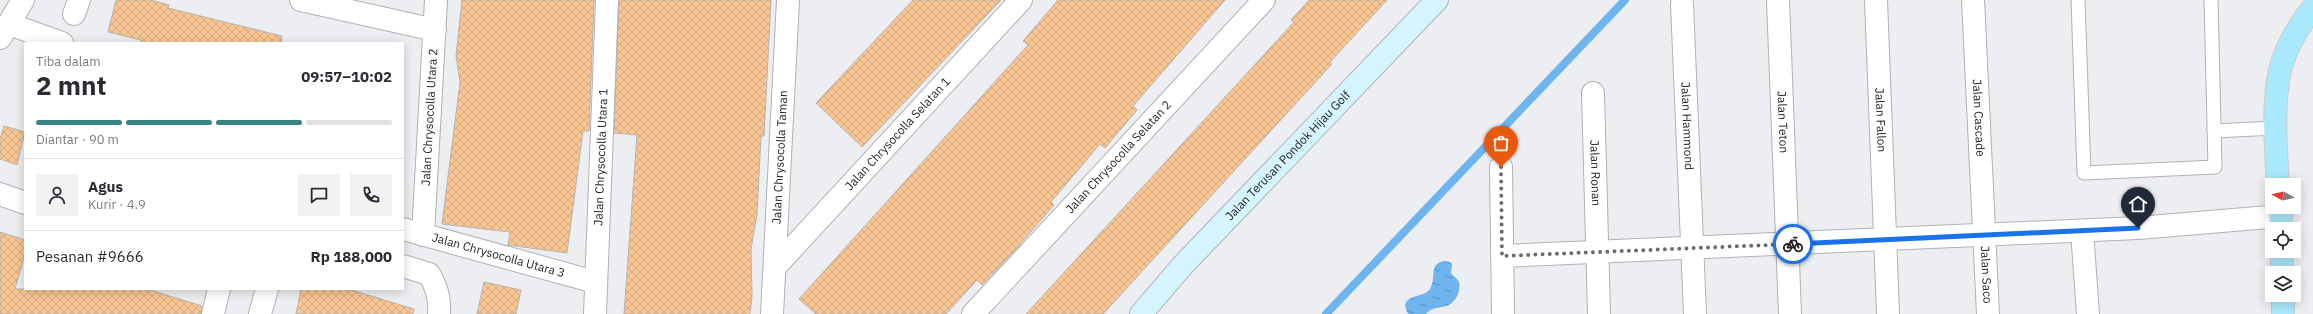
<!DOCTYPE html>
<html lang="id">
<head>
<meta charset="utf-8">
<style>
  body { margin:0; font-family:"IBM Plex Sans",sans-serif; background:#f2f2f3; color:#2b2b33; height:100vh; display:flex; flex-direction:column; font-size:15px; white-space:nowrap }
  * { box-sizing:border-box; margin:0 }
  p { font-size:13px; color:#7c7c81 }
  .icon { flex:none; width:22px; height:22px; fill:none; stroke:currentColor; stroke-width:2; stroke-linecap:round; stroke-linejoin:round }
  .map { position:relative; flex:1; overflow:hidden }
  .sheet { position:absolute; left:24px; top:42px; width:380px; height:248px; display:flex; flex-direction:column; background:#fff; border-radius:0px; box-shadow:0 2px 10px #0003 }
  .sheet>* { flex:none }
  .needle { width:26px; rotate:278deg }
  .tools { position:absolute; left:2265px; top:178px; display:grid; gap:8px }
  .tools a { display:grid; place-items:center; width:36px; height:36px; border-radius:0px; background:#fff; box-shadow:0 2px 10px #0003; font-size:20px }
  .pin { position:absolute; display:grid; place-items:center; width:34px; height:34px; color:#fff; margin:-41px -17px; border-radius:50% 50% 50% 0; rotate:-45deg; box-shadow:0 0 4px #0007 }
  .pin .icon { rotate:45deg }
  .courier { position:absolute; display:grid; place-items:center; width:40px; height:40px; margin:-20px; border:3px solid #1a73e8; border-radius:50%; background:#fff; color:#222; box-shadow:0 1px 5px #0007 }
  .overview em { font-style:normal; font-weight:700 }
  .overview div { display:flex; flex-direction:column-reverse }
  .overview { display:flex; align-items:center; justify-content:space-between; height:68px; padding:0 12px }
  h1 { font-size:26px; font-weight:700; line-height:30px }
  .bar { display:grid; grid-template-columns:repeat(4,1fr); gap:6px 4px; align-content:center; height:48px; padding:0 12px }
  .bar i { height:5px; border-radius:3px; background:#e1e1e2 }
  .bar .current { background:#398285 }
  .bar p { grid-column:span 4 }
  .line { display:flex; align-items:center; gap:10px; padding:0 12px; border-top:1px solid #e1e1e2 }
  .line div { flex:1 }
  .round { display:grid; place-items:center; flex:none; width:42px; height:42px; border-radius:0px; background:#f2f2f3 }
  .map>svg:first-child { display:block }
</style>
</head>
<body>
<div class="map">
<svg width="2313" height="314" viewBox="0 0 2313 314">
  <defs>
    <pattern id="water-ripples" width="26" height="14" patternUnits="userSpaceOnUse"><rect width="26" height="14" fill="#6eb4ee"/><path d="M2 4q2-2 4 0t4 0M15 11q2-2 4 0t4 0" fill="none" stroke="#5a92c1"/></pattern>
    <pattern id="building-cross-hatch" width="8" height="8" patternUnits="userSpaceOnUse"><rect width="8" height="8" fill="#f9c693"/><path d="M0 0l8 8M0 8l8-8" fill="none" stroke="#d5aa7f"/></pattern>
  </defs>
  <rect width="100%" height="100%" fill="#eceef1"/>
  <path fill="url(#water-ripples)" d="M 1444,261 L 1450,262 L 1452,264 L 1451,273 C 1453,276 1458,279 1459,282 C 1460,286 1459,290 1458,294 C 1449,314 1436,302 1426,314 L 1408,314 C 1397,293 1424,299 1430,289 C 1437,278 1428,264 1444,261 Z"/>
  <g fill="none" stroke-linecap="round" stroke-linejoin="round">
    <polyline stroke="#6eb4ee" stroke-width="8" points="1326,314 1625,0"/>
  </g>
  <g fill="url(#building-cross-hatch)" stroke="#b5b3b0">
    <polygon points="116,0 151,0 169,5 168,8 282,36 281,43 140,43 141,40 108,32"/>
    <polygon points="462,0 594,0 589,131 583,131 567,253 508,245 510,232 442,224 460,82 456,56"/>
    <polygon points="619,0 771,0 764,136 761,136 757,214 751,249 752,296 750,314 624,314 637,135 614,133"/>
    <polygon points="913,0 1001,0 862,147 816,103"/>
    <polygon points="1058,0 1225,0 1133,106 1137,110 1105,148 1100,144 1051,202 1054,205 1015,250 982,285 977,280 946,314 816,314 799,299 1028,45 1023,41"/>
    <polygon points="1309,0 1387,0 1330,62 1332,64 1103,314 1026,314 1294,22 1291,20"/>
    <polygon points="4,126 25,132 17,165 0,159 0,139"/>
    <polygon points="0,232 25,240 25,255 15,289 147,289 202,306 201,314 0,314"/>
    <polygon points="484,282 521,290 516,314 477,314"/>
    <polygon points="301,289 348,289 414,309 413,314 296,314"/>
  </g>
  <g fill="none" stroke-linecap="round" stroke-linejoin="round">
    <g stroke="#b0b1b4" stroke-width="15">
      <g id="lane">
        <polyline points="2078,0 2084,173 2215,167 2211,0"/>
        <polyline points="2214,131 2276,128"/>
      </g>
    </g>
    <g stroke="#b0b1b4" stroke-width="24">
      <g id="street">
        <polyline points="301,0 435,30"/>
        <path id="s1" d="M 1778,0 L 1790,314"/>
        <path id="s2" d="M 1876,0 L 1888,314"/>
        <path id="s3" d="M 1973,0 L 1988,314"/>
        <path id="s4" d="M 1682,4 L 1695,314"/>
        <polyline points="74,14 79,0"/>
        <polyline points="9,24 62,43"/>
        <polyline points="0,38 23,0"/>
        <path id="s5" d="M 1593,93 L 1599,314"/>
        <polyline points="1501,167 1503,314"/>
        <polyline points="0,194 25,203"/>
        <path id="s6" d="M 403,229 L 595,282"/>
        <polyline points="2082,231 2088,314"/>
        <path id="s7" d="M 423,235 L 436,0"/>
        <polyline points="1502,256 2138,228 2281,216"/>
        <path d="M 403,266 L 429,274 C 437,288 440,298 439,314"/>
        <path id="s8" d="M 775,267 L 1021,0"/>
        <polyline points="213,314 219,289"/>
        <polyline points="260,314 267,289"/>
        <path id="s9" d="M 595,314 L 607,0"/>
        <path id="s10" d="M 772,314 L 788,0"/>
        <path id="s11" d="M 973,314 L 1264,0"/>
      </g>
    </g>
    <g stroke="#b0b1b4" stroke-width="24">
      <g id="secondary">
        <path id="s12" d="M 1141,314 L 1183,265 L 1437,0"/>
      </g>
    </g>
    <g stroke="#cbcbcb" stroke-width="24">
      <g id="primary">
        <path d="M 2278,185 C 2276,151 2273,115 2278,81 C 2281,56 2297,27 2313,8"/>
        <polyline points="2280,207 2281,229"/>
        <polyline points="2282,251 2282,273"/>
        <polyline points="2283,295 2283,314"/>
      </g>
    </g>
    <use href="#lane" stroke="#fff" stroke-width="13"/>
    <use href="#street" stroke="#fff" stroke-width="22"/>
    <use href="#secondary" stroke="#d5f4fe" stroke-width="22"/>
    <use href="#primary" stroke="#aae9fd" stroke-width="22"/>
  </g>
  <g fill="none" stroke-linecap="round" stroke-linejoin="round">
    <polyline stroke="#6b6c6e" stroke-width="4" stroke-dasharray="0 7.2" points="1501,167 1502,256 1793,244"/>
    <polyline stroke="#1a73e8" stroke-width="5" points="1793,244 2138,228"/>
  </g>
  <g text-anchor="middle" stroke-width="4" stroke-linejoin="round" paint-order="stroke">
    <g font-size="12" fill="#262627" stroke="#eceef1">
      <text dy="4" stroke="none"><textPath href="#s7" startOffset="118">Jalan Chrysocolla Utara 2</textPath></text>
      <text dy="4" stroke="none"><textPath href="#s3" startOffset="118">Jalan Cascade</textPath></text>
      <text dy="4" stroke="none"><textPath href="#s2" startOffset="120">Jalan Fallon</textPath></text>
      <text dy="4" stroke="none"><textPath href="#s1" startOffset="122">Jalan Teton</textPath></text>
      <text dy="4" stroke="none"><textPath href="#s4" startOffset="122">Jalan Hammond</textPath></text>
      <text dy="4" stroke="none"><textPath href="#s8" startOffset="181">Jalan Chrysocolla Selatan 1</textPath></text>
      <text dy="4" stroke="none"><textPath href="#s12" startOffset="216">Jalan Terusan Pondok Hijau Golf</textPath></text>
      <text dy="4" stroke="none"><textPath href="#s9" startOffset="157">Jalan Chrysocolla Utara 1</textPath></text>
      <text dy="4" stroke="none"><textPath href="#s10" startOffset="157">Jalan Chrysocolla Taman</textPath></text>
      <text dy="4" stroke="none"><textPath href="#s11" startOffset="214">Jalan Chrysocolla Selatan 2</textPath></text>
      <text dy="4" stroke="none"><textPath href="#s5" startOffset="80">Jalan Ronan</textPath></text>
      <text dy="4" stroke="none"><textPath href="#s6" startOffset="99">Jalan Chrysocolla Utara 3</textPath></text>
      <text dy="4" stroke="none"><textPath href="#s3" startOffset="275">Jalan Saco</textPath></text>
    </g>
  </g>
</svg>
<div class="tools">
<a><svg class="needle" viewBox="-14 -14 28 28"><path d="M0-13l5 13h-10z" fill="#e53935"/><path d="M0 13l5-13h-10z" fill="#7c7c81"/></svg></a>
<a><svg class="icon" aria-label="locate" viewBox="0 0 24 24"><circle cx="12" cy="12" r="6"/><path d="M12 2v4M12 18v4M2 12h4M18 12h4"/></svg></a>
<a><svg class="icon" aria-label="layers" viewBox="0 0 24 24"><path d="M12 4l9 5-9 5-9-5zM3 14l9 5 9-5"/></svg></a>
</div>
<div class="pin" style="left:1501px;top:167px;background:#ea580c"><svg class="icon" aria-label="bag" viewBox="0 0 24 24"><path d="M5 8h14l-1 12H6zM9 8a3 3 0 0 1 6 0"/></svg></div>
<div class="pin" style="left:2138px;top:228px;background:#1f2937"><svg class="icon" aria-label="home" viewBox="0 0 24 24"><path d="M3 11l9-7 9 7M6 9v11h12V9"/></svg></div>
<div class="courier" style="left:1793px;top:244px"><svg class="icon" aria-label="bike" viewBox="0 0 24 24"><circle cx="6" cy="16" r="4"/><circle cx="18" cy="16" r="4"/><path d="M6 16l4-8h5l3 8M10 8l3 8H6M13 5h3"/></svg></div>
<section class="sheet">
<div class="overview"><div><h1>2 mnt</h1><p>Tiba dalam</p></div><em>09:57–10:02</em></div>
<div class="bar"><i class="current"></i><i class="current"></i><i class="current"></i><i></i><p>Diantar · 90 m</p></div>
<div class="line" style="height:72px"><a class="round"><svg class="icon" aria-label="person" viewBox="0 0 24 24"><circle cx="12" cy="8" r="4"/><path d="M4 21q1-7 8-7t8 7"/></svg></a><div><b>Agus</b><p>Kurir · 4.9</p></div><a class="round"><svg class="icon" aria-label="chat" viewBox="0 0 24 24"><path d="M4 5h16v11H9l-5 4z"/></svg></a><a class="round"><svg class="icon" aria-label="phone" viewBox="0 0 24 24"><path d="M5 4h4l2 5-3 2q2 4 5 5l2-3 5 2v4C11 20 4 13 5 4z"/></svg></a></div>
<div class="line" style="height:52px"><div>Pesanan #9666</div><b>Rp 188,000</b></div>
</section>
</div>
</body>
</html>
